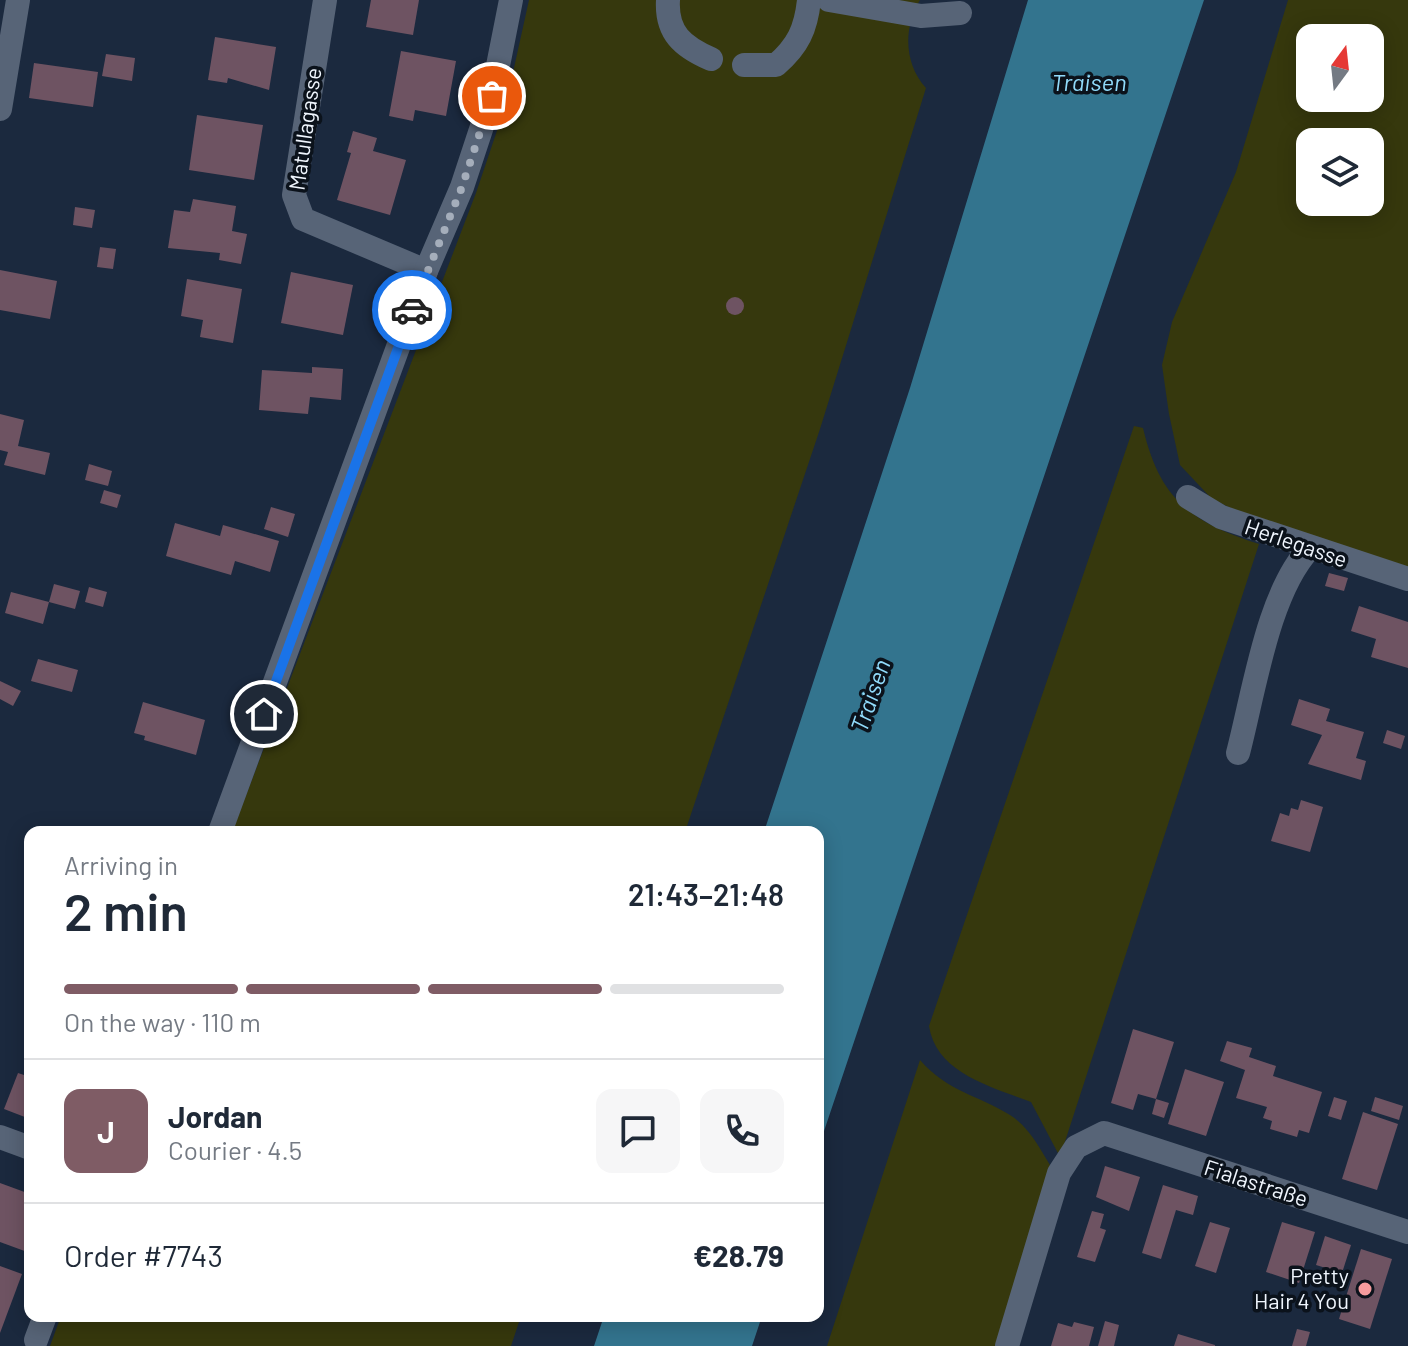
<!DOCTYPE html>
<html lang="en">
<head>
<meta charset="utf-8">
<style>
  body { margin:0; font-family:Barlow,sans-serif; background:#f6f6f7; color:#1f2937; height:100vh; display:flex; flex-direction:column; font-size:30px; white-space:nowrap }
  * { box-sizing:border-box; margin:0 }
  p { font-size:26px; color:#747a83 }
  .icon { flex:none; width:44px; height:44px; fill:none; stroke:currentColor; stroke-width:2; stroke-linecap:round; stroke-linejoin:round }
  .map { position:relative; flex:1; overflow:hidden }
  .drawer { position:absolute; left:24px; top:826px; width:800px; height:496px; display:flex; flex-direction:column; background:#fff; border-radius:16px; box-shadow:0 4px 20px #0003 }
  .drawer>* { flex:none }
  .needle { width:52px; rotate:15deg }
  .tools { position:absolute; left:1296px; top:24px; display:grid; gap:16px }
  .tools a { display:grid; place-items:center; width:88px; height:88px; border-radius:16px; background:#fff; box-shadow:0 4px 20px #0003; font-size:40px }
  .pin { position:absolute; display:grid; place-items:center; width:68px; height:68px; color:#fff; margin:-34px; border:4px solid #fff; border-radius:50%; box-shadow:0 2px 8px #0007 }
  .courier { position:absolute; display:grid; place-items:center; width:80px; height:80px; margin:-40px; border:6px solid #1a73e8; border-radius:50%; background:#fff; color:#222; box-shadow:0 2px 10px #0007 }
  .summary em { font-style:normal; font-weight:600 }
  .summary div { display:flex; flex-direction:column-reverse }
  .summary { display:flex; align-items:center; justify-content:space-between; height:136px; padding:0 40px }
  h1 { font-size:52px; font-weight:600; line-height:60px }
  .bar { display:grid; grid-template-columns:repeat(4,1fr); gap:12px 8px; align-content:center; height:96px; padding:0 40px }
  .bar i { height:10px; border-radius:6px; background:#e0e1e3 }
  .bar .on { background:#7f5c65 }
  .bar p { grid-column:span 4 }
  .line { display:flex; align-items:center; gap:20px; padding:0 40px; border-top:2px solid #e0e1e3 }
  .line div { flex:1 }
  .round { display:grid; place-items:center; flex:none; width:84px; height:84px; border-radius:16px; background:#f6f6f7 }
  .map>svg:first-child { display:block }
</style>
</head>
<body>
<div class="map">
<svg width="1408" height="1346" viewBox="0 0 1408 1346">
  <rect width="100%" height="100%" fill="#1b293e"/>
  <g fill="#36380d" fill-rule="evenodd">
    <path d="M 529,0 L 920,0 C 903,28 904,64 926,88 L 820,429 L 685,832 L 232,832 L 476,193 L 506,104 Z"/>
    <path d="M 1288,0 L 1408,0 L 1408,570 L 1265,526 L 1211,498 L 1180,465 L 1169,414 L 1162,365 L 1172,322 L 1236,172 ZM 1310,38 L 1370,38 L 1370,98 L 1310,98 ZM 1310,142 L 1370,142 L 1370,202 L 1310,202 Z"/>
    <path d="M 1134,426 L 1143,428 C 1160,500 1191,522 1259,544 L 1060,1157 L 1031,1102 C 992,1087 936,1073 929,1026 Z"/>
    <path d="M 920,1060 C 948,1092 978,1095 1010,1115 C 1031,1128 1042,1153 1055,1173 L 996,1346 L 827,1346 Z"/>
    <polygon points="61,1316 521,1316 511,1346 50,1346"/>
  </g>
  <g fill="#33748e">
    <polygon points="1028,0 1204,0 818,1149 818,832 764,832 910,388"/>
    <polygon points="604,1316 762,1316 752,1346 594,1346"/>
  </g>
  <g fill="#6e5362">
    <polygon points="371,0 419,0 413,35 366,27"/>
    <polygon points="215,37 276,47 269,90 228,78 227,83 208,80"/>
    <polygon points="401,51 456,61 446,116 415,110 413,121 389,116"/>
    <polygon points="106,54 135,58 132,81 102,76"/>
    <polygon points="34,63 98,72 93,107 29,98"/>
    <polygon points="197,115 263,125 254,180 189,170"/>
    <polygon points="353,131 377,138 373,151 406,160 390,215 337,200 351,153 347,152"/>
    <polygon points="193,199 236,206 232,231 247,234 241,264 219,260 220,253 168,248 174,210 190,212"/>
    <polygon points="75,207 95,210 92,228 73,225"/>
    <polygon points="100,247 116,249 113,269 97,267"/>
    <polygon points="0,270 57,281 50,319 0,310"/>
    <polygon points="291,272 353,285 343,335 281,323"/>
    <polygon points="187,279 242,289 233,343 200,337 203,320 181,316"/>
    <circle cx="735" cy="306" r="9"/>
    <polygon points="312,367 343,369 341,400 310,397 308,414 259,410 262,370 312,373"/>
    <polygon points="0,414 24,420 18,446 50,453 45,475 4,465 8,452 0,450"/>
    <polygon points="89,464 112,471 108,486 85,480"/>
    <polygon points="104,490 121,495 117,508 100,503"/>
    <polygon points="271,507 295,514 288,537 264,529"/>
    <polygon points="175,523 220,536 223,525 279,541 270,572 235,561 231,575 166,556"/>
    <polygon points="1329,573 1348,578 1344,591 1325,586"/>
    <polygon points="54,584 80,591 75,609 49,602"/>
    <polygon points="89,587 107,592 103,607 85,602"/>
    <polygon points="11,592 49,602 43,624 5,613"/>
    <polygon points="1359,606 1408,622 1408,668 1371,657 1376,639 1351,631"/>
    <polygon points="38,659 78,670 72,692 31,681"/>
    <polygon points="0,681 21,691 13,706 0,699"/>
    <polygon points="1299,699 1330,709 1326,721 1364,732 1356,758 1366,761 1361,780 1308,764 1322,735 1291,725"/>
    <polygon points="143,702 205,720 196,755 144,740 145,736 134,733"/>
    <polygon points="1387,730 1405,736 1401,749 1383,743"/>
    <polygon points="1301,800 1323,807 1310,852 1271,841 1280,813 1289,816 1291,808 1298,810"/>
    <polygon points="1133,1029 1174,1042 1156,1099 1169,1103 1164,1118 1152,1114 1156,1099 1138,1094 1133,1110 1111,1103"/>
    <polygon points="1227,1041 1252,1048 1249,1057 1276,1066 1273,1076 1322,1092 1309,1133 1299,1130 1297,1137 1270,1129 1272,1121 1263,1118 1267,1107 1236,1098 1245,1070 1220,1061"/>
    <polygon points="1185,1069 1224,1082 1206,1136 1168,1124"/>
    <polygon points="18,1073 30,1077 30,1119 4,1109"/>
    <polygon points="1334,1097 1347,1101 1341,1120 1328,1116"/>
    <polygon points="1375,1097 1403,1106 1399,1120 1371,1111"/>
    <polygon points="1363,1112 1398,1124 1377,1190 1342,1179"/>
    <polygon points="1105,1166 1140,1177 1129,1211 1096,1197"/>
    <polygon points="0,1183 30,1194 30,1253 0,1242"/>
    <polygon points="1163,1185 1198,1196 1193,1215 1176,1210 1161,1259 1142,1253"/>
    <polygon points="1092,1211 1104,1214 1100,1228 1106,1230 1095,1262 1077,1257"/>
    <polygon points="1210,1222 1230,1228 1216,1273 1195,1266"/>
    <polygon points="1282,1222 1315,1232 1299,1283 1266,1272"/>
    <polygon points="1325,1236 1351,1245 1342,1273 1316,1265"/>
    <polygon points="1361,1249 1392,1259 1370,1329 1339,1319"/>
    <polygon points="0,1266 22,1274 0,1333"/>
    <polygon points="1105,1321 1119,1325 1114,1346 1098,1346"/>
    <polygon points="1074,1322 1094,1327 1089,1346 1051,1346 1058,1323 1072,1327"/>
    <polygon points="1297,1329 1310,1332 1306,1346 1292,1346"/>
    <polygon points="1178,1334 1215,1345 1215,1346 1174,1346"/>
  </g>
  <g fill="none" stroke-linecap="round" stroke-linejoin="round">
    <g stroke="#576477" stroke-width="24">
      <polyline points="325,0 294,195 303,219 426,271"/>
      <path d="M 668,0 C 666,33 683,47 711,59"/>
      <polyline points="829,0 921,16 960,13"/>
      <path d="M 744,65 L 776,65 C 798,46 806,29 809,0"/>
      <polyline points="0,109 18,0"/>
      <polyline points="1188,497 1221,517 1408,579"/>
      <path d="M 1238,753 C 1254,692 1268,592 1310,548"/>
      <polyline points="220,832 426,271 462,187 492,96 511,0"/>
      <polyline points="0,1137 30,1148"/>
      <polyline points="36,1340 45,1316"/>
      <polyline points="1007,1346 1059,1173 1076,1147 1104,1133 1408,1232"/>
    </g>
  </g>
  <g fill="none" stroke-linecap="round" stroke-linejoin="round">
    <polyline stroke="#a5aebb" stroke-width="8" stroke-dasharray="0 14.4" points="412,310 462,187 492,96"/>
    <polyline stroke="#1a73e8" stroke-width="10" points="264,714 412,310"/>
  </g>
  <circle fill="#f59b9d" stroke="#0b121b" stroke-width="3" cx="1365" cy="1289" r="8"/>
  <g text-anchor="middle" stroke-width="7" stroke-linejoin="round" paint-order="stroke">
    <g font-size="22" fill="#f0f6fe" stroke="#0b121b">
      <text transform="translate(305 129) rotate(-82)" y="8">Matullagasse</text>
      <text transform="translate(1296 543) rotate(19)" y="8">Herlegasse</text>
      <text transform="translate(1256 1183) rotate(18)" y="8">Fialastraße</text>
    </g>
    <g font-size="22" fill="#f0f6fe" stroke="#0b121b" text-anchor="end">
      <text x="1349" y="1284">Pretty<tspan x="1349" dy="25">Hair 4 You</tspan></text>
    </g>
    <g font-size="24" font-style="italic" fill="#91dbfb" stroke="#0b121b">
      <text x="1089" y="91">Traisen</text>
      <text transform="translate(871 696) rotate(-71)" y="8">Traisen</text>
    </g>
  </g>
</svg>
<div class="tools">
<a><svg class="needle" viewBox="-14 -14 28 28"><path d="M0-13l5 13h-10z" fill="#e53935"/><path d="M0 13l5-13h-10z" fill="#747a83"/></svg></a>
<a><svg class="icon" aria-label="layers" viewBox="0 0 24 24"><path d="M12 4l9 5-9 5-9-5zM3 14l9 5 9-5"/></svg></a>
</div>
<div class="pin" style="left:492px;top:96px;background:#ea580c"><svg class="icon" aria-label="bag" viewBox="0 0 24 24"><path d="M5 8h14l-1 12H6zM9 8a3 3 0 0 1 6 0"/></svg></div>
<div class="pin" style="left:264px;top:714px;background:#1f2937"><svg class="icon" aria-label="home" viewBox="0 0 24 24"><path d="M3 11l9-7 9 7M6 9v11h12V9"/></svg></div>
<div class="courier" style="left:412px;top:310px"><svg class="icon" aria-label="car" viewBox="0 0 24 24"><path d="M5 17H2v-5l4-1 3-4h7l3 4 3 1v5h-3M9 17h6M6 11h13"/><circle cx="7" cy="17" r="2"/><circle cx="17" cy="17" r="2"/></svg></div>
<section class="drawer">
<div class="summary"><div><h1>2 min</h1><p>Arriving in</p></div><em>21:43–21:48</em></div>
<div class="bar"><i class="on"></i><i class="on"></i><i class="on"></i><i></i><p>On the way · 110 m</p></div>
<div class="line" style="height:144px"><b class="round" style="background:#7f5c65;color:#fff">J</b><div><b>Jordan</b><p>Courier · 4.5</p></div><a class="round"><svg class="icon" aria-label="chat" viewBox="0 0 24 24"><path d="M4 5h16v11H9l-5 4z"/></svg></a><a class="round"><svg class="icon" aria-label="phone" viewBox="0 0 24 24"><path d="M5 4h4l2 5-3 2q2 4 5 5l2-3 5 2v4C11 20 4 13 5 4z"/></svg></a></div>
<div class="line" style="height:104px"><div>Order #7743</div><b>€28.79</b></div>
</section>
</div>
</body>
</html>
